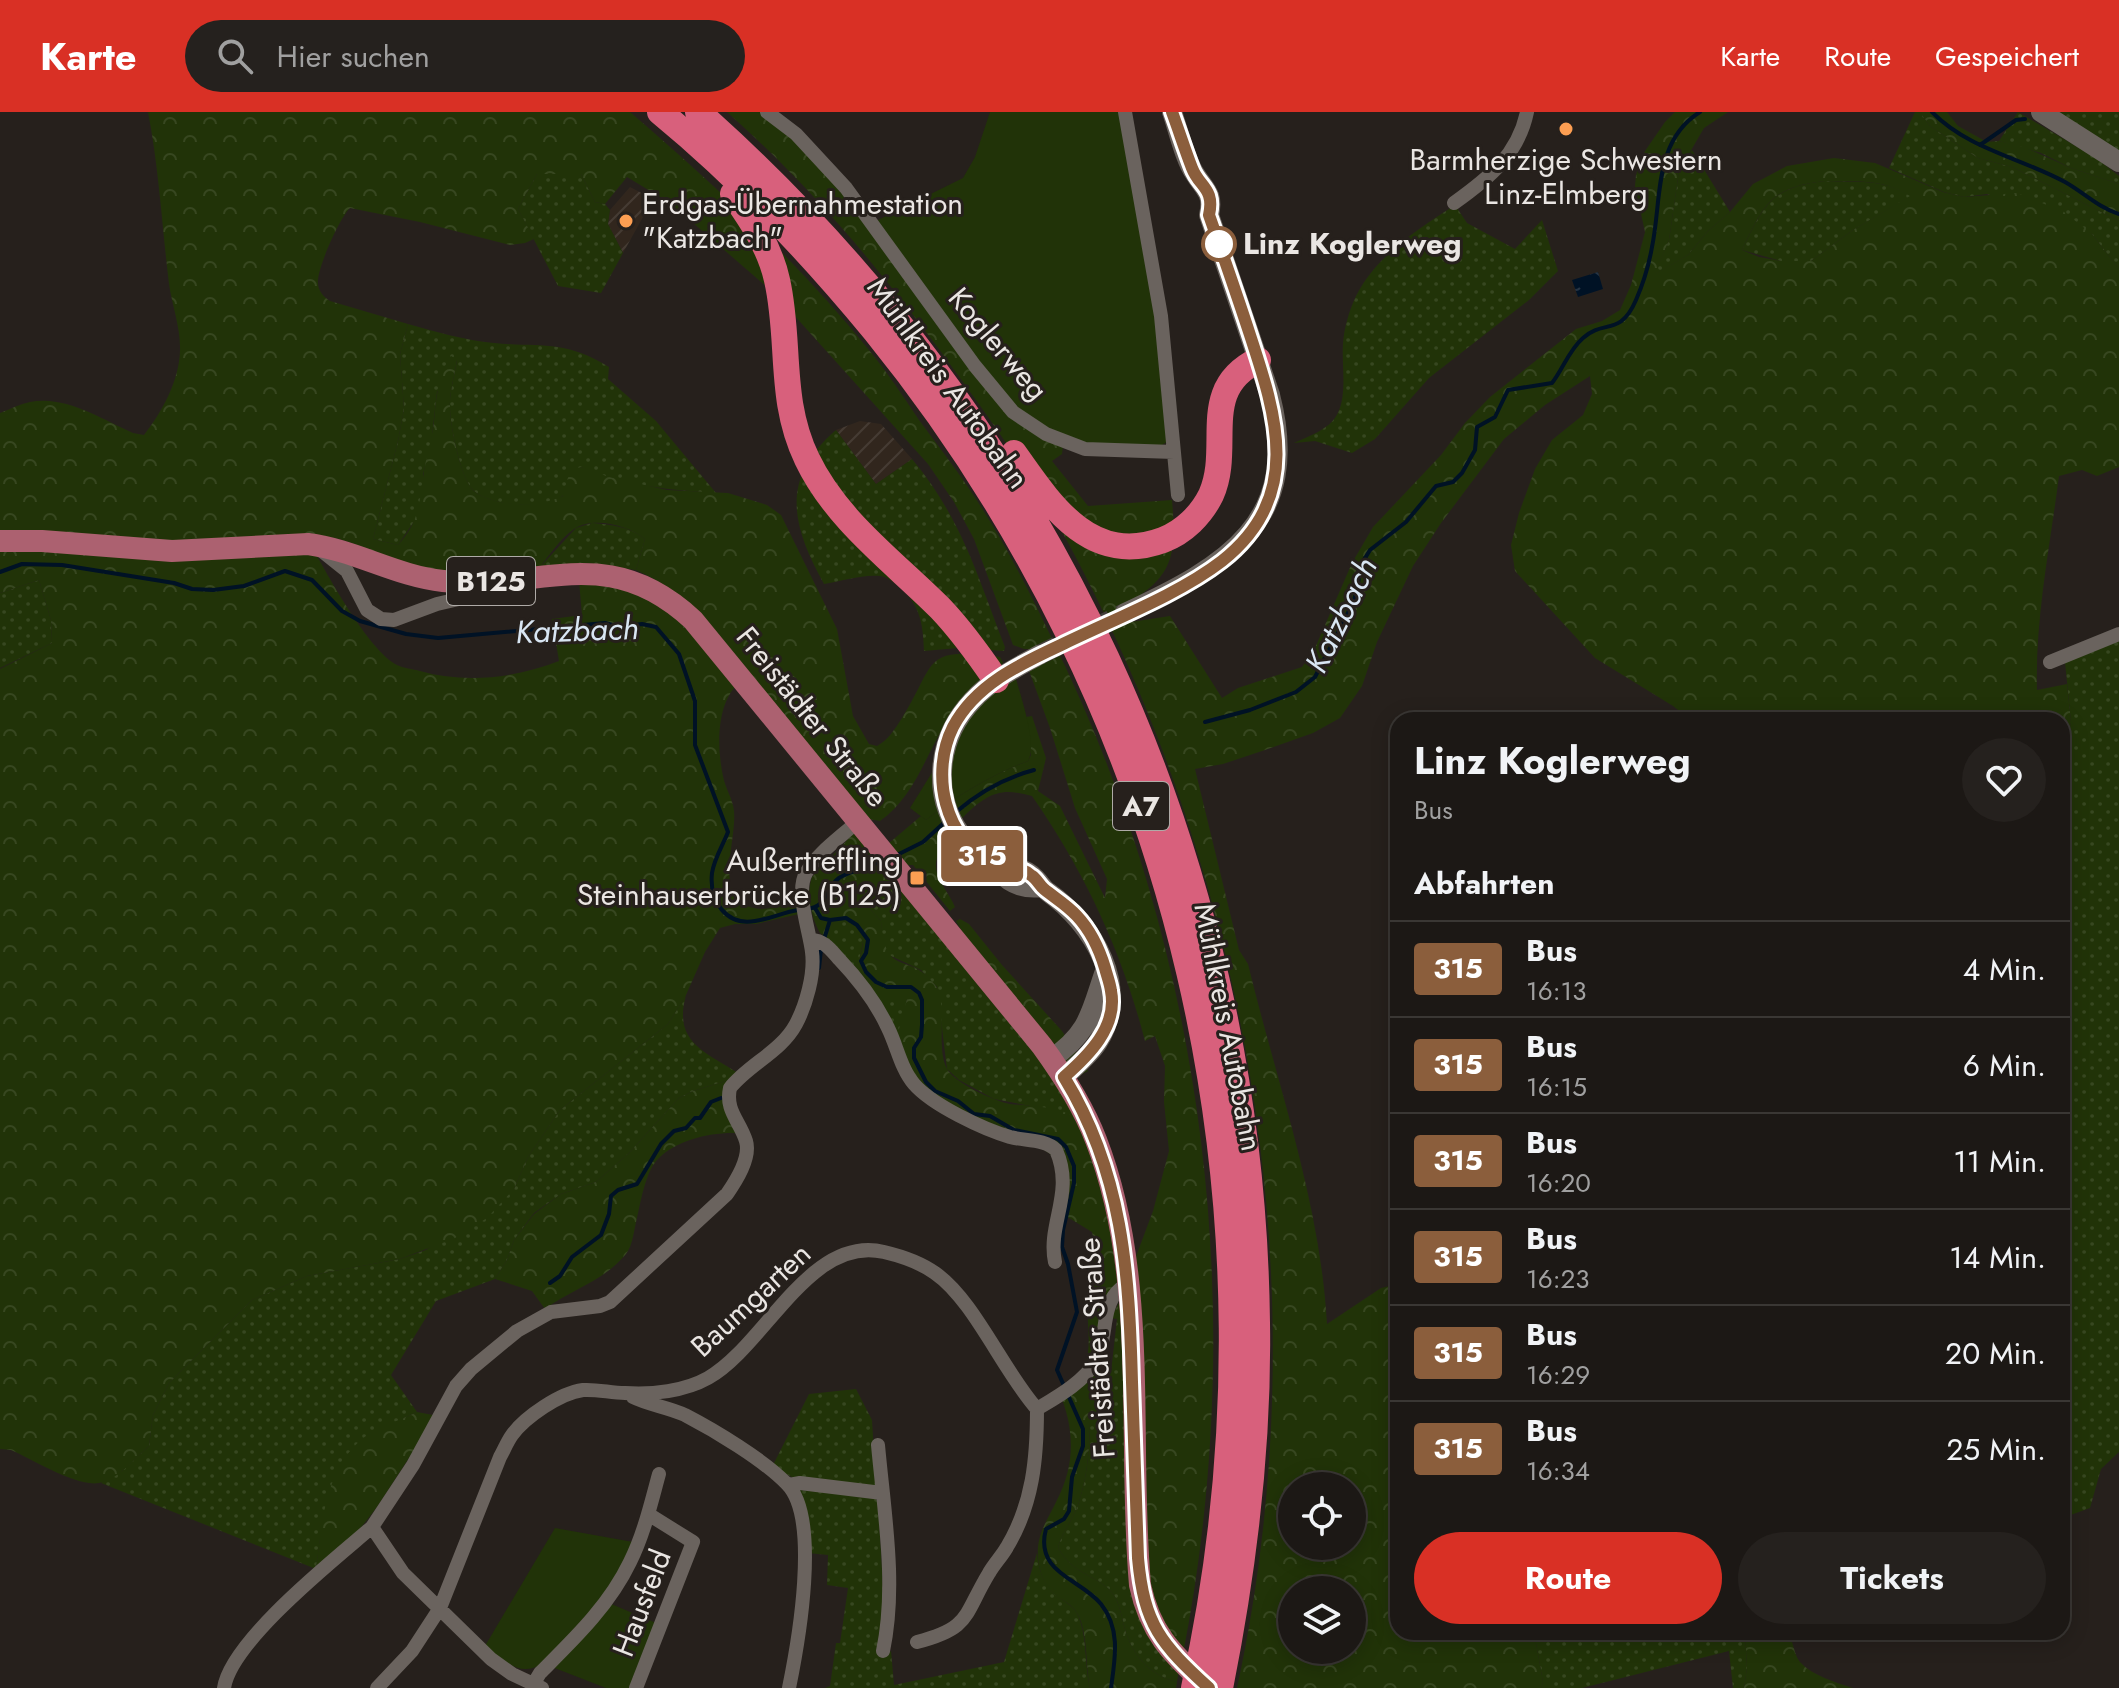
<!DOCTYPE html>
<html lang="de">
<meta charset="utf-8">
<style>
body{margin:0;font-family:Jost,sans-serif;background:#25211e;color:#f1f3f6;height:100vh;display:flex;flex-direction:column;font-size:30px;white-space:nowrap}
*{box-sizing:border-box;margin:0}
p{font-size:26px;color:#a0a0a0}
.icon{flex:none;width:44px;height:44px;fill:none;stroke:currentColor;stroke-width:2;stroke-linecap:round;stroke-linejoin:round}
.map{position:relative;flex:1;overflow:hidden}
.sheet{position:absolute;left:1390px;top:600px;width:680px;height:928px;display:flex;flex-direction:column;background:#1c1815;border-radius:24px;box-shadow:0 4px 20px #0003,0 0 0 2px #3a3734}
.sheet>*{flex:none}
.badge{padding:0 16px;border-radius:6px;font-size:28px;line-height:52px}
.buttons{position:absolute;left:1278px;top:1360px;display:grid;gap:16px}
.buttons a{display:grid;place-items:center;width:88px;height:88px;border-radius:50%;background:#1c1815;box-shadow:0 4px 20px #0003,0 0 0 2px #3a3734;font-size:40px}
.map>.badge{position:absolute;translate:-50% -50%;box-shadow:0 0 0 4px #fff}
h2{padding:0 24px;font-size:30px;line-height:72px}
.round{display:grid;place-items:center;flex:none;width:84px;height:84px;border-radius:42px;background:#25211e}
.summary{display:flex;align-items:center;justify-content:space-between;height:136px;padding:0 24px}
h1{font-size:38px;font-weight:700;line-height:60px}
.button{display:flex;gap:16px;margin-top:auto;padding:16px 24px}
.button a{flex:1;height:92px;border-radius:48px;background:#d93025;color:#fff;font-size:32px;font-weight:700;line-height:92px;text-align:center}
.button a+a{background:#25211e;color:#f1f3f6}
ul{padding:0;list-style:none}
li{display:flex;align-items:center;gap:24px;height:96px;padding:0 24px;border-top:2px solid #3a3734}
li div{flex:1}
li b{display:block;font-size:30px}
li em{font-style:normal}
li .badge{min-width:88px;font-weight:700;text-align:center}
header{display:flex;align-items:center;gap:48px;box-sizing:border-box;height:112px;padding:0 40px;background:#d93025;color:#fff}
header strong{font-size:38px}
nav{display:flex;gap:44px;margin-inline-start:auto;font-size:28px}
.search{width:560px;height:72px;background:#25211e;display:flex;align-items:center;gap:20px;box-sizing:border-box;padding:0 28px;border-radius:44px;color:#a0a0a0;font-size:30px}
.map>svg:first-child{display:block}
.industrial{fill:url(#industrial-furrows)}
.grass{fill:url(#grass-dots)}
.forest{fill:url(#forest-crowns);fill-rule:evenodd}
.garden{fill:#213308}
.water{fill:url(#water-ripples)}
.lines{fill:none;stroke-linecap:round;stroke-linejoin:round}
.stream{stroke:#001225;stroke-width:4}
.secondary-tunnel{stroke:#433e3a;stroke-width:20;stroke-dasharray:20 10;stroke-linecap:butt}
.street{stroke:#6a635e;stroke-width:14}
.secondary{stroke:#6a635e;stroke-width:20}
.primary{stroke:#ac6170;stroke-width:22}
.highway{stroke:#d8607c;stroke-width:26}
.line-casing{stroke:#fff;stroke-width:18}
.line{stroke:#8b5e3c;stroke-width:12}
.poi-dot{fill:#fc9e52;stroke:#26201c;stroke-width:3}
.stop-dot{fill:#fff;stroke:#8b5e3c;stroke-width:4}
.labels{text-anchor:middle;stroke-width:6;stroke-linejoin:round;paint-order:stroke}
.shield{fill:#26201c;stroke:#afaba7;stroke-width:2}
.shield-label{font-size:28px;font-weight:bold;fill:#eae6e3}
.poi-label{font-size:30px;fill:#eae6e3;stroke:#26201c}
.stop-label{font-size:30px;font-weight:bold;fill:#eae6e3;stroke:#26201c;text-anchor:start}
.street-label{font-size:30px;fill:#eae6e3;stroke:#26201c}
.water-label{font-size:32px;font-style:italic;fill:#d9e6f3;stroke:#26201c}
</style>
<header>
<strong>Karte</strong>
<div class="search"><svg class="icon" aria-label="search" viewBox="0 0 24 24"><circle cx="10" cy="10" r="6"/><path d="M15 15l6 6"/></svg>Hier suchen</div>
<nav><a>Karte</a><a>Route</a><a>Gespeichert</a></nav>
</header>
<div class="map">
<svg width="2119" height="1576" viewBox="0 0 2119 1576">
<defs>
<pattern id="industrial-furrows" width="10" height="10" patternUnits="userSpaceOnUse" patternTransform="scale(2)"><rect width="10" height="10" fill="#31261d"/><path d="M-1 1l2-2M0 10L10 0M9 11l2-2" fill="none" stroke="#453b33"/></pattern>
<pattern id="grass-dots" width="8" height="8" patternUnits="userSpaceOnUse" patternTransform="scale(2)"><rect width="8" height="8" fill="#213308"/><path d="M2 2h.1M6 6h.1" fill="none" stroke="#374720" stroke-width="1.8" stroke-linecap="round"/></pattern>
<pattern id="forest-crowns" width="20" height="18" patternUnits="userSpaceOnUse" patternTransform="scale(2)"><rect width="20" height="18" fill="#213308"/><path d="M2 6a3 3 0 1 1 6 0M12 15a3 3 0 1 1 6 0" fill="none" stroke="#374720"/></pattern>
<pattern id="water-ripples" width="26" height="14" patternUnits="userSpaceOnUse" patternTransform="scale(2)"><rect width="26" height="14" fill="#001225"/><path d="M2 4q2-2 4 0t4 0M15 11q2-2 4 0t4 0" fill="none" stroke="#253444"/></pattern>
</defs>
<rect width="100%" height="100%" fill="#26201c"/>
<path class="industrial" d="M630 75 653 87 623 141 608 112 610 98Z
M860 309 881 312 912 347 876 372 836 318Z"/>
<path class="grass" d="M1915 0H1920L1930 14 1978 46 2012 55 2119 109V157L2092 122 1987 82 1964 85 1944 80 1889 56Z
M2018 0 2096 46 2119 64V72L2071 56 2041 41 1999 29Z
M2057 0H2119V41Z
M1692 38 1730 100 1708 119 1688 143 1654 163 1669 128 1679 59Z
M537 62H581L595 90 605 92 610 98 608 112 623 141 601 181 558 174 518 97Z
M1825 69C1859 71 1881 66 1911 84L1853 118 1811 149H1781L1742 138C1764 93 1771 75 1825 69Z
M1455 93 1467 111 1515 137 1542 108 1558 159 1529 188 1429 266 1375 327 1352 341 1315 329 1294 331C1305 326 1318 321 1327 314 1351 297 1341 257 1343 232 1344 216 1349 199 1356 184 1376 144 1418 117 1455 93Z
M408 212C437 220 464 228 494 231 544 236 562 227 609 255L608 267 656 309 716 381C670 378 624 374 581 355 576 364 569 380 561 385 542 398 489 394 473 378 461 367 450 313 450 296 449 280 455 263 457 248L437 280 431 332 423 362V385L417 405 398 433 373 427 398 329 404 297 400 242Z
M836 318 876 372 912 347C962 407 977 463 1005 535L1004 539 958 536 924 539C923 511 920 491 897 473 892 469 887 465 880 464 864 462 841 469 824 472 792 414 779 367 836 318Z
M592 411C612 413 629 414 645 427L636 458 585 451 540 455 576 416Z
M39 468 51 508 52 531 0 556V481Z
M2119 527V1340L2101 1357 2090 1396 2068 1404 2062 1403V655L2071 610 2065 550Z
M892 762 1046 953 1075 1006 1052 998 994 987 959 968 947 957 937 875 921 858 889 843 882 829 881 809 870 797V780Z
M842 808C873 817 861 839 855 860L823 823 834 810Z
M686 883C673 930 704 939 738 961L729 968 693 979 679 986 629 1041 596 1070 561 1082 534 1101 514 1128 507 1148 495 1167 436 1189 391 1263 417 1300 368 1323 320 1427 316 1457 101 1371 122 1359 149 1334 153 1303 169 1271 252 1188 307 1164 400 1147 426 1138 514 1077 528 1045 560 998 668 912Z
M875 884 907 887 899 936Z
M1121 1187 1179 1557 1177 1570C1148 1563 1131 1541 1124 1514 1122 1505 1119 1491 1114 1483 1100 1463 1071 1463 1058 1435 1063 1418 1074 1407 1079 1390 1092 1351 1090 1307 1090 1266L1094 1261 1111 1260 1117 1207 1111 1206Z
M856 1277 872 1308 876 1373 872 1375 792 1365 772 1355 809 1282Z
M800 1378 874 1385 878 1390 887 1543 891 1539 894 1573 1004 1550 1037 1441C1039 1458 1043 1474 1058 1485 1064 1489 1073 1494 1077 1501 1088 1525 1084 1551 1090 1576H825L830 1574 836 1531H840L848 1476 827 1473 828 1443 808 1441Z
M1534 1520H1745L1747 1556 1744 1576H1733L1729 1539 1582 1576H1541L1543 1570Z"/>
<path class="forest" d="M148 0H630C715 73 798 150 869 238 887 260 903 284 919 308 936 331 954 354 970 378 1004 428 1031 483 1057 537 1207 847 1249 1204 1183 1542L1168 1524 1148 1472 1135 1147 1153 1099 1169 1039 1164 990 1165 954 1155 924 1145 929C1122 840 1085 760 1032 684 1020 681 1008 678 996 682 974 687 934 733 936 756 937 768 950 783 955 795L950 799 913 753H907L889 731 921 704 926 708C957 683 991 663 1028 649L1031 643 1026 605 1032 604 1046 646 1038 679 1060 694 1105 786 1107 767 1075 696 1050 616 1028 556 1037 537H1024L1013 533 974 427 954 390 928 352 775 182 670 91 627 65 605 92 595 90 581 62H537L518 97 534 127 525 131 510 133 420 110 350 96C339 107 319 153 318 168 317 178 323 184 330 189L408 212 400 242 404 297 398 329 373 427 398 433C421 407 419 390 424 359 427 342 432 326 434 310 436 287 438 263 451 244L457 247C455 263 449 280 450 296 450 313 461 368 474 379 482 386 497 390 508 391 528 394 545 392 563 384L570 358 581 355 609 365 667 378 728 381 767 393 781 403 837 517 853 604 869 632 877 634C888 628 895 617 902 606 937 550 921 534 1000 545L1003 550 1000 557C982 575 957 594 943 616 924 648 912 687 880 709L869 707 701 502C681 483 662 470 636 458L645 427C628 413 593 404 574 417 560 427 550 442 540 455 497 459 455 466 413 454 382 445 353 427 321 424 276 418 232 431 188 429 125 428 63 417 0 420V301C10 297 20 292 30 290 66 283 101 307 133 321L144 323C162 300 179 269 180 239 181 217 172 193 169 172 162 114 159 57 148 0Z
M727 0H762L794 25 1063 334 1062 342 1052 349 1088 394 1172 388C1177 446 1173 465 1122 495L1131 510 1170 504 1222 586 1238 576 1302 555 1315 536 1352 451 1373 415 1441 343 1465 311 1490 285 1576 217 1602 209 1620 198 1631 173 1645 120 1635 74 1636 63 1645 39 1665 10 1675 0H1728L1704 16 1679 59 1669 128 1655 162 1688 143 1708 119 1730 100 1753 72 1787 54 1834 46 1875 51 1943 80 1964 85 2017 81 2064 100 2092 122 2119 157V355L2097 364 2082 358 2059 364C2050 434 2035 507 2037 578L2067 572 2071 610 2062 655V608H1691L1673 594 1595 546 1515 459 1511 433 1519 401 1535 357 1552 328 1583 303 1592 282 1590 264 1545 293 1504 327 1441 411 1413 454 1377 530 1362 574 1340 606 1313 621 1262 639 1223 652 1195 657 1239 838 1248 852C1277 972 1320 1088 1327 1212L1381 1176 1398 1172V1520H1534L1543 1570 1541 1576H1237C1318 1203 1259 806 1087 467 1047 386 995 313 941 240 877 153 808 72 727 0ZM1825 69C1859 71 1879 65 1910 84L1853 118 1811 149H1781L1759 145 1742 138C1764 92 1771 75 1825 69ZM1292 1374H1352V1434H1292ZM1292 1478H1352V1538H1292Z
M1920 0H1947L1958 14 1987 30 1999 29 2024 35 2071 56 2119 72V109L2012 55 1978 46 1930 14Z
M0 435 280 438 317 444C332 471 370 539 397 553 403 556 413 557 420 559 466 572 515 566 559 549L552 507 582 503 579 469 602 470 660 489 738 572C716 592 717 636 723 664 725 676 733 687 734 699 737 729 712 788 754 796 772 800 784 790 797 779L799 802 756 812H735L720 816 705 840 686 883 668 912 560 998 528 1045 514 1077 487 1106 455 1126 400 1147 307 1164 252 1188 169 1271 153 1303 149 1334C135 1346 118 1368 99 1371 76 1375 32 1347 11 1338L0 1337V557L52 531 51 508 39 468 0 481Z
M853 722 857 723 892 762 888 769 871 780 870 797 881 809C885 868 910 838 935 873 949 893 935 934 947 957 955 971 994 989 1010 992 1028 994 1060 994 1075 1006 1097 1025 1113 1131 1121 1163L1108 1185 1090 1249 1078 1263C1083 1255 1086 1250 1088 1240 1090 1224 1087 1206 1087 1189 1087 1165 1098 1145 1092 1120L1064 1103 1066 1053 1025 1025 967 1002 922 975 899 936V917L907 887H880L855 860C862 834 870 831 849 810H834L823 823 820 821C811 805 806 783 812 765Z
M960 807 969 812 1002 853 1062 919 1088 959 1075 966 964 823 956 809Z
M729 968 736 1021C711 1020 675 1028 657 1048 645 1062 641 1089 637 1106 634 1117 633 1133 626 1142 604 1169 572 1177 545 1197L532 1179 495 1167 507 1148 514 1128 534 1102 561 1082 596 1070 629 1041 679 986 693 979Z
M1090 1266C1090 1309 1092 1349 1079 1390 1074 1407 1063 1418 1058 1435 1071 1463 1100 1463 1114 1483 1119 1491 1122 1505 1124 1514 1131 1541 1148 1563 1177 1570L1176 1576H1090C1085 1554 1089 1517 1075 1498 1070 1491 1061 1488 1055 1483 1044 1474 1039 1459 1038 1445 1036 1423 1048 1407 1057 1388 1074 1355 1075 1322 1062 1287Z
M417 1300 433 1303 416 1335 377 1395 359 1418 316 1457C322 1411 325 1354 366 1324 380 1314 401 1308 417 1300Z
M1745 1520H1787C1794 1528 1793 1542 1800 1550 1813 1564 1835 1570 1853 1576H1744L1747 1556Z"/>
<path class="garden" d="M990 0H1120L1155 198 1167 330 1162 333C1140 334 1105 339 1085 333 1054 325 1026 304 1004 282L876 109 963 66 975 45Z
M1015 563C1020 583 1038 632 1028 649 991 663 957 683 926 708L910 696 966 606Z
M555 1416 633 1430C614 1478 577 1514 542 1552 519 1566 504 1548 485 1534Z
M609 1491 656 1511 631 1576H606L552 1555Z"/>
<path class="water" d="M1598 160 1603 177 1578 185 1572 168Z"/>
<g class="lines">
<path class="stream" d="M1932 0C1968 37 2021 46 2065 70 2083 80 2099 96 2119 102
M1980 33 2016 8 2025 7
M0 460 22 452 62 453 174 471 192 477 213 478 244 474 285 459 312 468 342 499 360 509 406 522 438 526 605 511 620 515 642 512 656 515 679 542 695 589V633L728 720C723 733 714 747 712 761 709 789 726 814 755 809 770 807 784 800 798 798
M1205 610 1250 598 1296 580 1315 565 1354 489 1362 451 1370 438 1406 410 1436 374 1453 370 1462 361 1475 338 1477 315 1495 305 1508 278 1552 271C1563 257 1569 238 1583 226 1604 207 1620 225 1636 188 1643 172 1649 152 1652 135 1662 88 1653 29 1700 0
M956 700C979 680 1004 666 1034 658
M895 744 923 730 946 709
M815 796 821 806 830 808 846 806 857 813 868 828 866 841 861 849 866 860 876 870 887 875H911L919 881 922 888V913L921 925 914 936V946L926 970 935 979 958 989 974 1002 990 1004 1014 1018 1058 1027 1066 1035 1074 1054V1071L1063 1118 1062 1135 1068 1152 1077 1200 1057 1258 1083 1317V1334L1072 1365 1069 1399 1064 1407 1046 1417C1034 1461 1081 1467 1101 1492 1121 1517 1115 1547 1111 1576
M807 797C828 795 825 776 839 766 845 761 873 753 883 749
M819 856 821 837 830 808
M550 1171 560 1164 572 1145 601 1123 609 1102 611 1084 618 1078 637 1072 661 1032 674 1019 686 1016 695 1006H700L711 990 721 986"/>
<path class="secondary-tunnel" d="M1039 543 1125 501"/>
<path class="street" d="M767 0 796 22 846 76 975 254 1013 300 1046 322 1085 337 1174 340
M1125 0 1161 204 1178 383
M1454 91C1489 66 1518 43 1527 0
M322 439 347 459 367 498 381 507 394 508 437 492 510 475
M2050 550 2119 522
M810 828C823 827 831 838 839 847 859 868 876 890 888 916 897 934 901 957 914 972 932 993 983 1017 1010 1025 1025 1029 1045 1027 1056 1038 1075 1081 1047 1112 1055 1150
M633 1285C649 1293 668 1295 685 1303 714 1318 764 1348 787 1372 821 1406 798 1532 789 1576
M878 1333C884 1400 897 1473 883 1539
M789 1373 800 1371 882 1381
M372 1415 413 1353 456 1274 471 1257 517 1219 551 1200 600 1194 610 1190 727 1082C736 1069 751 1046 746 1029 740 1009 725 999 730 976 749 952 781 940 796 912 806 893 815 862 812 840 810 820 795 780 806 761 817 741 841 725 858 709
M917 1530C971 1516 963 1504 989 1461 994 1452 1002 1444 1007 1435 1033 1392 1037 1346 1037 1297
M534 1571 540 1561C573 1528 609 1494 630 1450 644 1422 651 1391 659 1362
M224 1576C231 1529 335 1447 372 1415L403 1461 491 1547 512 1562 542 1576
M377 1576 412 1539 440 1496 500 1345C504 1338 507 1330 512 1323 525 1305 560 1281 583 1278 597 1277 611 1281 625 1281 652 1283 685 1279 708 1266 765 1234 810 1122 884 1140 901 1144 921 1151 935 1161 974 1188 1003 1259 1037 1297 1057 1285 1084 1270 1096 1249 1108 1227 1100 1194 1120 1177L1128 1176
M636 1576 693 1430 648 1402"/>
<path class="secondary" d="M2041 0 2119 50
M1125 501C1226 454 1303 410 1270 283L1209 103C1214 82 1205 78 1195 62 1185 48 1178 17 1172 0
M1039 543C1016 556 991 568 973 588 936 627 930 687 966 729 974 739 985 744 995 752 999 756 998 758 1002 762 1011 773 1027 777 1041 775
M996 753C1010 753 1026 756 1036 767 1041 772 1042 776 1048 780 1093 812 1132 876 1098 930 1090 943 1076 954 1064 965
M1051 947C1090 921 1091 899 1105 859"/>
<path class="primary" d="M0 429H42L172 439 308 432C355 438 396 464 443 469 541 479 607 428 693 508L1042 934C1063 963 1083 994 1096 1028 1150 1167 1127 1327 1140 1473 1150 1520 1171 1541 1205 1572"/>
<path class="highway" d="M660 0C739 65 810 140 875 219 1183 598 1299 1099 1194 1576
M698 0C1047 309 1252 744 1257 1211 1259 1334 1244 1456 1220 1576
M733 82C752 109 770 136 777 168 791 229 778 287 807 347 836 408 893 449 940 496 961 518 979 543 996 568
M1014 341C1050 392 1090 455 1163 428 1184 420 1201 403 1211 383 1233 334 1197 278 1258 248"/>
</g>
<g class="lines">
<g class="line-casing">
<path id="line" d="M1172 0C1179 19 1185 38 1192 56 1199 75 1215 76 1209 103 1223 143 1237 183 1250 223 1277 305 1303 385 1222 449 1178 483 1112 508 1061 533 1020 552 975 573 953 615 930 661 944 728 993 751 1006 757 1018 752 1032 764 1037 767 1039 773 1044 777 1055 786 1067 793 1077 804 1091 819 1099 836 1105 856 1107 864 1110 871 1111 879 1118 915 1088 944 1064 965 1123 1061 1129 1160 1132 1270 1134 1328 1136 1387 1138 1446 1144 1513 1161 1532 1209 1576"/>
</g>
<use href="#line" class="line"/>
</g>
<g class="poi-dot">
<circle cx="1566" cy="17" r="8"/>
<circle cx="626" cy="109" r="8"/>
<rect x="909" y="758" width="16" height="16" rx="4"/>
</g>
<circle class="stop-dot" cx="1219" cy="132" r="16"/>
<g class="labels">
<g class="shield">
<rect x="447" y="445" width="88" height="48" rx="6"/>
<rect x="1113" y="670" width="56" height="48" rx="6"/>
</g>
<g class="shield-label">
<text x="491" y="479">B125</text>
<text x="1141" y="704">A7</text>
</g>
<g class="poi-label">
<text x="1566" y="58">Barmherzige Schwestern<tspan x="1566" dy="34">Linz-Elmberg</tspan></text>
<text x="642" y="102" text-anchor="start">Erdgas-Übernahmestation<tspan x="642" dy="34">"Katzbach"</tspan></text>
<text x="901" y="759" text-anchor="end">Außertreffling<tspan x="901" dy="34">Steinhauserbrücke (B125)</tspan></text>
</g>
<g class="stop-label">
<text x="1243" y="142">Linz Koglerweg</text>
</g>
<g class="street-label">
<text transform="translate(998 232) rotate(50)" y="10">Koglerweg</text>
<text transform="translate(948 271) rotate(54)" y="10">Mühlkreis Autobahn</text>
<text transform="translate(812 605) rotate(51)" y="10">Freistädter Straße</text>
<text transform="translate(1228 915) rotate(79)" y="10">Mühlkreis Autobahn</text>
<text transform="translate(751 1188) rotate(-43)" y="10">Baumgarten</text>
<text transform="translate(1097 1236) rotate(-94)" y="10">Freistädter Straße</text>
<text transform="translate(642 1491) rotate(-69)" y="10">Hausfeld</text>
</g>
<g class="water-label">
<text transform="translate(1341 503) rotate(-64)" y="11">Katzbach</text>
<text transform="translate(577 518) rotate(-2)" y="11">Katzbach</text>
</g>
</g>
</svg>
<div class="buttons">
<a><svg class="icon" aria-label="locate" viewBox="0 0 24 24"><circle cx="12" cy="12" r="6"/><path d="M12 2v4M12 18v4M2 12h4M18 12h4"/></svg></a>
<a><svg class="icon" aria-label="layers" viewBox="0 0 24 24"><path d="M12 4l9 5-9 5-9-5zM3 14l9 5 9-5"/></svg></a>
</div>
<b class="badge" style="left:982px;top:744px;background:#8b5e3c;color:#fff">315</b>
<section class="sheet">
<div class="summary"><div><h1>Linz Koglerweg</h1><p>Bus</p></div><a class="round"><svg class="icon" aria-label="heart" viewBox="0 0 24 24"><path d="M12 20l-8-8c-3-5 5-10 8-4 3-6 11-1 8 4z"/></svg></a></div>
<h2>Abfahrten</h2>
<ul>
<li><span class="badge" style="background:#8b5e3c;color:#fff">315</span><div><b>Bus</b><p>16:13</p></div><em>4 Min.</em></li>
<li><span class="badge" style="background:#8b5e3c;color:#fff">315</span><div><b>Bus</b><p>16:15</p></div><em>6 Min.</em></li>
<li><span class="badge" style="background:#8b5e3c;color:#fff">315</span><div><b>Bus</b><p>16:20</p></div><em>11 Min.</em></li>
<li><span class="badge" style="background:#8b5e3c;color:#fff">315</span><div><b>Bus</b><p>16:23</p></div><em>14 Min.</em></li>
<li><span class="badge" style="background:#8b5e3c;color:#fff">315</span><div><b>Bus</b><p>16:29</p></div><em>20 Min.</em></li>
<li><span class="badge" style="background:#8b5e3c;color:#fff">315</span><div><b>Bus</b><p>16:34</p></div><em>25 Min.</em></li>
</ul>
<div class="button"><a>Route</a><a>Tickets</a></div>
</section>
</div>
